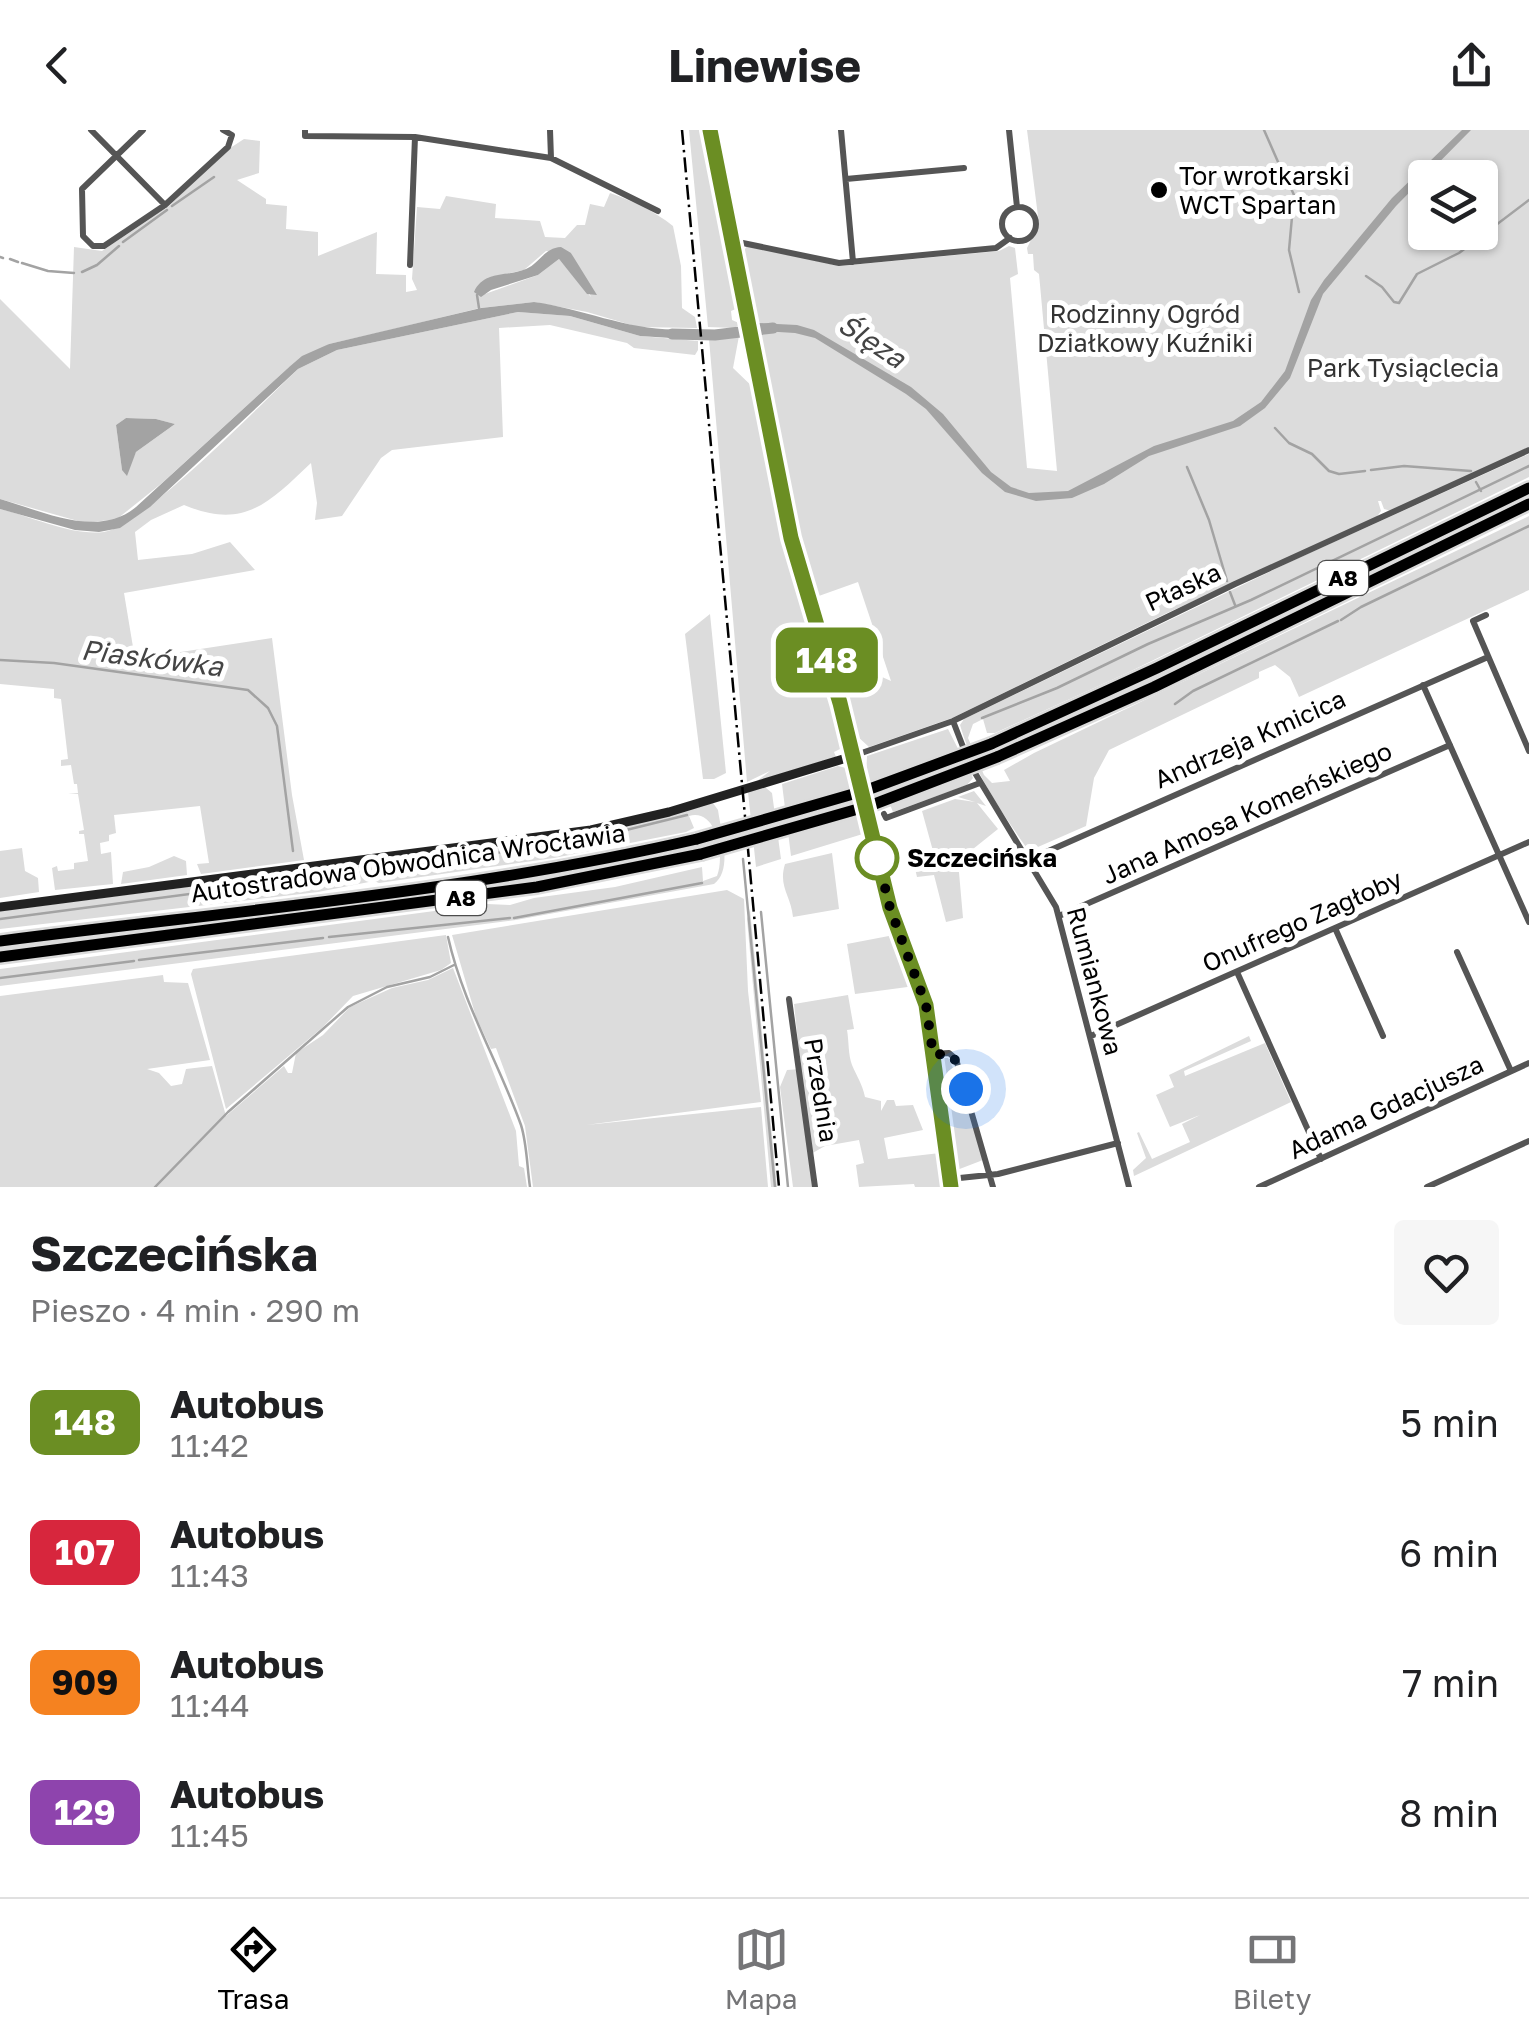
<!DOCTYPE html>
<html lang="pl">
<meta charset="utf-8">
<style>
body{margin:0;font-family:"Golos Text",sans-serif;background:#f6f6f6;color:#202124;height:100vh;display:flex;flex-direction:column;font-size:38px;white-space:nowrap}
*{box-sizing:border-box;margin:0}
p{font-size:32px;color:#757577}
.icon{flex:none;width:55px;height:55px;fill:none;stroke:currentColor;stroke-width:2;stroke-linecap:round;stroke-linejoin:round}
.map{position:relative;height:1057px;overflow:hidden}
.details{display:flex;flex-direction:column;background:#fff;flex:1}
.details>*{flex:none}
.badge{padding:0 20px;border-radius:15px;font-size:35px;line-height:65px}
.fabs{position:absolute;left:1408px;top:30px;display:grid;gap:20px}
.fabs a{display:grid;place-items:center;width:90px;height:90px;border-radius:10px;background:#fff;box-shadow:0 2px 8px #0004;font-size:50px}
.you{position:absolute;width:50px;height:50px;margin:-25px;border:8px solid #fff;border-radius:50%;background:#1a73e8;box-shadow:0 0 0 15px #1a73e833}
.map>.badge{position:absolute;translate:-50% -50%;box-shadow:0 0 0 5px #fff}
.round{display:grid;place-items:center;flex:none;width:105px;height:105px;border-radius:10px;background:#f6f6f6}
.headline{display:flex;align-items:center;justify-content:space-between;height:170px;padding:0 30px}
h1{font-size:48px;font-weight:700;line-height:75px}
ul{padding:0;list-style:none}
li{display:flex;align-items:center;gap:30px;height:130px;padding:0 30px}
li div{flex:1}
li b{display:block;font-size:38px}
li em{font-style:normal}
li .badge{min-width:110px;font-weight:700;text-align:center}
header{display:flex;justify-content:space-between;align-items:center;height:130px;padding:0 30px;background:#fff;font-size:45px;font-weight:700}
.menu{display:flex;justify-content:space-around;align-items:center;height:140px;border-top:2px solid #e0e0e0;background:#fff;font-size:28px;color:#757577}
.menu a{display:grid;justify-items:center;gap:5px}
.menu .on{color:#000}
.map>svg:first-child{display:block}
.green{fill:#dcdcdc;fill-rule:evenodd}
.water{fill:#a3a3a3}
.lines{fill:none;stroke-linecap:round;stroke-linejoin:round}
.stream{stroke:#a3a3a3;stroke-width:2.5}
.river{stroke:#a3a3a3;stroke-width:11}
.highway-casing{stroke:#dbdbdb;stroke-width:16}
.street{stroke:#555;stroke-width:6}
.secondary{stroke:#222;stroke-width:9}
.highway{stroke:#000;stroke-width:11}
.rail{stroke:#000;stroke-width:2.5;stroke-dasharray:15 5 2.5 5;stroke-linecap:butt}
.highway-bridge-casing{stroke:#dbdbdb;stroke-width:16;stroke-linecap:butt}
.highway-bridge{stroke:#000;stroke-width:11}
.line-casing{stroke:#fff;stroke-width:22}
.line{stroke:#6b8e23;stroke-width:15}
.walk{stroke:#000;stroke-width:10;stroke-dasharray:0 18}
.poi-dot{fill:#000;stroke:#fff;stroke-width:4}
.stop-dot{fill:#fff;stroke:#6b8e23;stroke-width:5}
.labels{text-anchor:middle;stroke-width:10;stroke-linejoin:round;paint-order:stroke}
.shield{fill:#fff;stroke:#4c4c4c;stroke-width:2.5}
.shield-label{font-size:22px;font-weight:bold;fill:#000}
.poi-label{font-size:25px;fill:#000;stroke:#fff;text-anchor:start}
.park-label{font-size:25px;fill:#333;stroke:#fff}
.street-label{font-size:25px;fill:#000;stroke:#fff}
.stop-label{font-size:25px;font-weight:bold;fill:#000;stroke:#fff;text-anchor:start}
.water-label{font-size:28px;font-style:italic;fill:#444;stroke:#fff}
</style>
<header><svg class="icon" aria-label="back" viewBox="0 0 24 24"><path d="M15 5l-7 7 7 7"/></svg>Linewise<svg class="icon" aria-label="share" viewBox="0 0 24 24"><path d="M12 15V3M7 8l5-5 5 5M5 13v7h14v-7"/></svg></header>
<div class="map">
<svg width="1529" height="1057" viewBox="0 0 1529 1057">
<rect width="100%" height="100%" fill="#fff"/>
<path class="green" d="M689 0H706L738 178 731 181 732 190 741 194 734 198 708 197Z
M1027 0H1529V317L1391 381 1384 379 1381 371H1378L1381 381 1376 388 1167 483 952 588 869 617 856 605 835 526 891 551 858 452 816 467 799 403 743 122 747 116 840 136 999 121 1009 116 1015 118 1018 144 1010 148 1027 338 1057 341 1039 144 1034 140 1033 124H1028L1027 118 1039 94ZM1425 48H1480V102H1425Z
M244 9 260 11 259 43 237 50 266 69V74L287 76 286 99 318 102V126L377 102 376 144 406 145V162L417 160 412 149 417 77 440 79 446 66 496 74 495 88 540 91 545 107 565 108 577 95H585L590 74 604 77 610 63C633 71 654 81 673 96L681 136 682 178 695 187 697 198 638 197 587 182 534 172 480 178 381 202 329 214 288 238 162 353 117 389 85 393 0 369V169L70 239 74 117 102 121 169 76 221 24ZM546 121 571 123 591 167 559 129 538 145 485 164 487 148 524 140ZM126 288 156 289 175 294 136 322 129 336 122 340 116 295Z
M518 182 570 186 640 206 698 211V220L695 225 634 218 627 213 550 195 499 198 503 307 392 320 381 328 342 386 315 390 317 373 311 333C269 373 244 400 184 375L151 390 135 402 138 430 192 424 230 412 255 440 124 463 135 529 272 508 292 665 304 730 201 744 197 734 209 733 200 676 114 685 116 703 109 705V711L100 713 101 724 111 722 113 754 55 760 52 738 57 736 58 741 74 739V733L88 731 84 704H79V701L84 700 78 664H68L78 663 77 654H74L71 635 61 636V630L68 629 61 569 54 568V559L0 554V379C33 387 72 406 104 402 143 396 263 272 298 239L337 220Z
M739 206 733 238 758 262 786 410 844 609 842 618 834 622 836 627 757 651 770 641 747 652 709 209Z
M1529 324V347L1127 543 995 603H987L983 589 973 594 968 608 984 645 992 653 1010 651 1004 640 1034 623 1529 386V460L1299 567 1290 547 1275 535 1259 542V548L1109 620 1094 648 1086 696 1031 720 1026 717C1000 680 973 640 960 595L964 589 1292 431Z
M710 484 726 643 714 649H703L685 504Z
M948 599 973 648 967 655 893 682 885 662 872 666 866 650 867 626Z
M838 636 846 638 851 644 866 703 791 726 782 654Z
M765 657 772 663 781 729 756 737 748 662Z
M974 661 986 676 977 673 998 699 958 731 963 788 946 792 934 745 917 747 912 726 933 721 922 681 955 669 975 672 958 667Z
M713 673 718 680C721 702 733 740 714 754L516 790 0 856V839L487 774 510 775 534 768 615 757 702 737 703 751 717 746C725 726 717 678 689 686L694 698 686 702 554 728 379 753 374 751 318 762 0 799V781L557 710Z
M22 718 25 741 38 748 39 762 0 768V721Z
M832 723 839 779 793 787C791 765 778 757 785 734Z
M174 726 186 731 187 745 121 754 123 742 149 737Z
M727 760 744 769 748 861 761 972 586 995 761 977 768 1057H533L525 996 496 918 491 919 476 887 452 805Z
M750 779 777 1057H771L747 789Z
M446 805 451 833 441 840 353 866 323 897 226 979 191 844 193 839Z
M894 805 915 856 855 864 847 814Z
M453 838 516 1001 519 1036 524 1038 527 1057H0V866L163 845 164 852 188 853 210 930 147 939 159 943 171 956 182 954 186 939 212 936 226 986 284 936 288 943H292L296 923 323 905 350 877 392 858 428 850Z
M848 865 854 899 847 900C849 911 848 925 852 935 857 947 862 953 865 967L881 971V981L887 970H894L896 976 913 975 923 1000 884 1008 888 1029 940 1023 943 1057H915L914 1054 859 1057 856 1035 864 1033 859 1010 825 1016 809 1025 812 1057H793L780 957 787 940 801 939 794 874Z
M1249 906 1251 911 1184 941 1185 946 1265 913 1291 972 1134 1046 1133 1040 1146 1028 1137 1003 1139 1002 1152 1029 1190 1012 1182 994 1200 985 1170 997 1156 965 1174 957 1169 945Z
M943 928H948L962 956 950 959 954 979 968 976 983 1030 957 1040Z"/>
<path class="water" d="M1462 0H1471L1396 76 1323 164 1290 248 1265 278 1240 296 1149 326 1104 354 1072 368 1036 371 1005 362 982 343 926 279 906 264 815 208 795 203 760 201 758 193 797 195 814 200 911 257 943 284 991 342 1011 357 1029 363 1068 361 1154 316 1233 291 1261 272 1285 241 1311 170 1324 150 1392 68Z
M561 117 571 123 597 165 587 164 559 129 538 145 491 160 481 167 474 162C484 140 507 147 526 139 540 133 544 118 561 117Z
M534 172C585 179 634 203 686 199V209L640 206 570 186 518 182 337 220 298 239 150 377 120 398 99 402 75 400 0 379V369C42 381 98 409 136 377L288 238 302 226 329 214 481 178Z
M126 288 156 289 175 294 136 322 127 346 122 340 116 295Z"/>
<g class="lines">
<path class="stream" d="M1264 0 1282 41
M1285 45 1294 65 1289 120 1299 162
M172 76 214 47
M123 112 167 80
M0 127 3 128
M10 129 18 132
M22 133 48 141 74 143
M82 142 97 135 119 116
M1366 146 1382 157 1394 172 1399 173 1417 144 1459 123 1529 70
M477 165 479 178
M1275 298 1289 313 1312 324 1329 341 1339 344 1365 341
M1187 337 1209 390 1227 451
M1371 340 1404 336 1471 341
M1476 352 1481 361
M1230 462 1235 475
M1341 490 1361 477 1529 396
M0 530 54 533 248 560 268 578 277 596 293 721
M1175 574 1193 561 1338 491
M982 588 1057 558 1148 514 1251 470 1529 336
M743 729 775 1057
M761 782 788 1057
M514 788 702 753
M0 789 478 726 606 705 687 685
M329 807 510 788
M448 807C463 874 498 931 521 995 527 1014 527 1037 530 1057
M139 830 323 808
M0 848 134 831
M155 1057 228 982 348 877 387 857 430 847 454 835"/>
<path class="river" d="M672 204 715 205 773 198"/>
<g class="highway-casing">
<path id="highway" d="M991 614 1157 538 1529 358
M997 627 1154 557 1529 374
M0 811C232 781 468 762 697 709
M0 827 537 757 701 724"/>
</g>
<path class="street" d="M91 0 165 75
M143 0 82 59 83 106 93 116H104L165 75 228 17 232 5 223 0
M305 0V6L415 7 551 28 658 81
M550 0 551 28
M841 0 853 132
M1009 0 1017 77
M846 49 964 38
M1002 94a17 17 0 1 1 34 0a17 17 0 1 1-34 0Z
M733 111 839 133 996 118 1010 108
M410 135 415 7
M1486 485 1473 491 1529 621
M1423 555 1529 792
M953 591 965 622
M853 626 953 591 1235 454 1529 320
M972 638 1056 777 1129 1057
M884 684 886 688 980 653
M1028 730 1488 527
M1059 786 1450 615
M1335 798 1383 906
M1457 822 1511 941
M1237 842 1321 1029
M789 869 815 1057
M1091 906 1529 712
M933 924 949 923 956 929 993 1057
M950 1049 998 1044 1118 1013
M1259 1057 1529 933
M1427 1057 1529 1011"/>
<path class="secondary" d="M710 0 791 408 839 573 890 778 926 875 951 1057
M0 777 591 700 669 682 853 626"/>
<use href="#highway" class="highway"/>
<path class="rail" d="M682 0 779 1057"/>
<g class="highway-bridge-casing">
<path id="highway-bridge" d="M697 709 867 660 991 614
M701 724 872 675 997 627"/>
</g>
<use href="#highway-bridge" class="highway-bridge"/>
</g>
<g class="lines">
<g class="line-casing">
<path id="line" d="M710 0 791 408 840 573 890 778 926 875 951 1057"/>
</g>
<use href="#line" class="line"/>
<path class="walk" d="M877 728 875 717 890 778 926 875 933 924 953 925 966 959"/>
</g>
<circle class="poi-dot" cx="1159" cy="60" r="10"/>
<circle class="stop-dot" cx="877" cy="728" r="20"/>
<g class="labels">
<g class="shield">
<rect x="1318" y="431" width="50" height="34" rx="8"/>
<rect x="436" y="751" width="50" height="34" rx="8"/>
</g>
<g class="shield-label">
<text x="1343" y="456">A8</text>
<text x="461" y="776">A8</text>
</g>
<g class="poi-label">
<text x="1179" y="55">Tor wrotkarski<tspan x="1179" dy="29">WCT Spartan</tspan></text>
</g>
<g class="park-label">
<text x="1145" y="193">Rodzinny Ogród<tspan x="1145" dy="29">Działkowy Kuźniki</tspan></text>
<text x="1403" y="247">Park Tysiąclecia</text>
</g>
<g class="street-label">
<text transform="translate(1183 457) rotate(-25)" y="9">Płaska</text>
<text transform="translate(1250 609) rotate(-24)" y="9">Andrzeja Kmicica</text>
<text transform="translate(1247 683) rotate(-24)" y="9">Jana Amosa Komeńskiego</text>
<text transform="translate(408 733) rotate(-8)" y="9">Autostradowa Obwodnica Wrocławia</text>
<text transform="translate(1302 791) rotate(-24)" y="9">Onufrego Zagłoby</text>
<text transform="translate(1095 851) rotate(75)" y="9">Rumiankowa</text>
<text transform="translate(821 960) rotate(81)" y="9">Przednia</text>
<text transform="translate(1386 977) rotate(-25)" y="9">Adama Gdacjusza</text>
</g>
<g class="stop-label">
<text x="907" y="737">Szczecińska</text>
</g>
<g class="water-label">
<text transform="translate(872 211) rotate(33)" y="10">Ślęza</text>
<text transform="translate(152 528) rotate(7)" y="10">Piaskówka</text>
</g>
</g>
</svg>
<div class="fabs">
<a><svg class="icon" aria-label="layers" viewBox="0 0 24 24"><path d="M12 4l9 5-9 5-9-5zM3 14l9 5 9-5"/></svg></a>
</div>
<div class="you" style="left:966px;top:959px"></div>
<b class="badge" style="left:827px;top:530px;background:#6b8e23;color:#fff">148</b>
</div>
<section class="details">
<div class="headline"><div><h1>Szczecińska</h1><p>Pieszo · 4 min · 290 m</p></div><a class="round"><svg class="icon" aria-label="heart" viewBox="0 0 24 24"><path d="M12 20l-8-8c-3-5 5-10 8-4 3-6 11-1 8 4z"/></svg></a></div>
<ul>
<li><span class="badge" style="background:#6b8e23;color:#fff">148</span><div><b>Autobus</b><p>11:42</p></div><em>5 min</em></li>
<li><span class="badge" style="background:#d7263d;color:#fff">107</span><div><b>Autobus</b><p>11:43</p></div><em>6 min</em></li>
<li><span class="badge" style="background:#f58220;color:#111">909</span><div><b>Autobus</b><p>11:44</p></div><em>7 min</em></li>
<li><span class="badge" style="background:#8e44ad;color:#fff">129</span><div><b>Autobus</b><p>11:45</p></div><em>8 min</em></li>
</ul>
</section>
<nav class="menu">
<a class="on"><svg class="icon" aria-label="directions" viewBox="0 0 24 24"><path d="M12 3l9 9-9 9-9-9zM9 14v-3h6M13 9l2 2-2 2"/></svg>Trasa</a>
<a><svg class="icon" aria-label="map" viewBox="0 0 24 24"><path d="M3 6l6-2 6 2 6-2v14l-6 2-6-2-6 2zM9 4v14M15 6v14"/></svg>Mapa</a>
<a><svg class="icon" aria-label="tickets" viewBox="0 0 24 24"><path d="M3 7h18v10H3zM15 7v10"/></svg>Bilety</a>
</nav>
